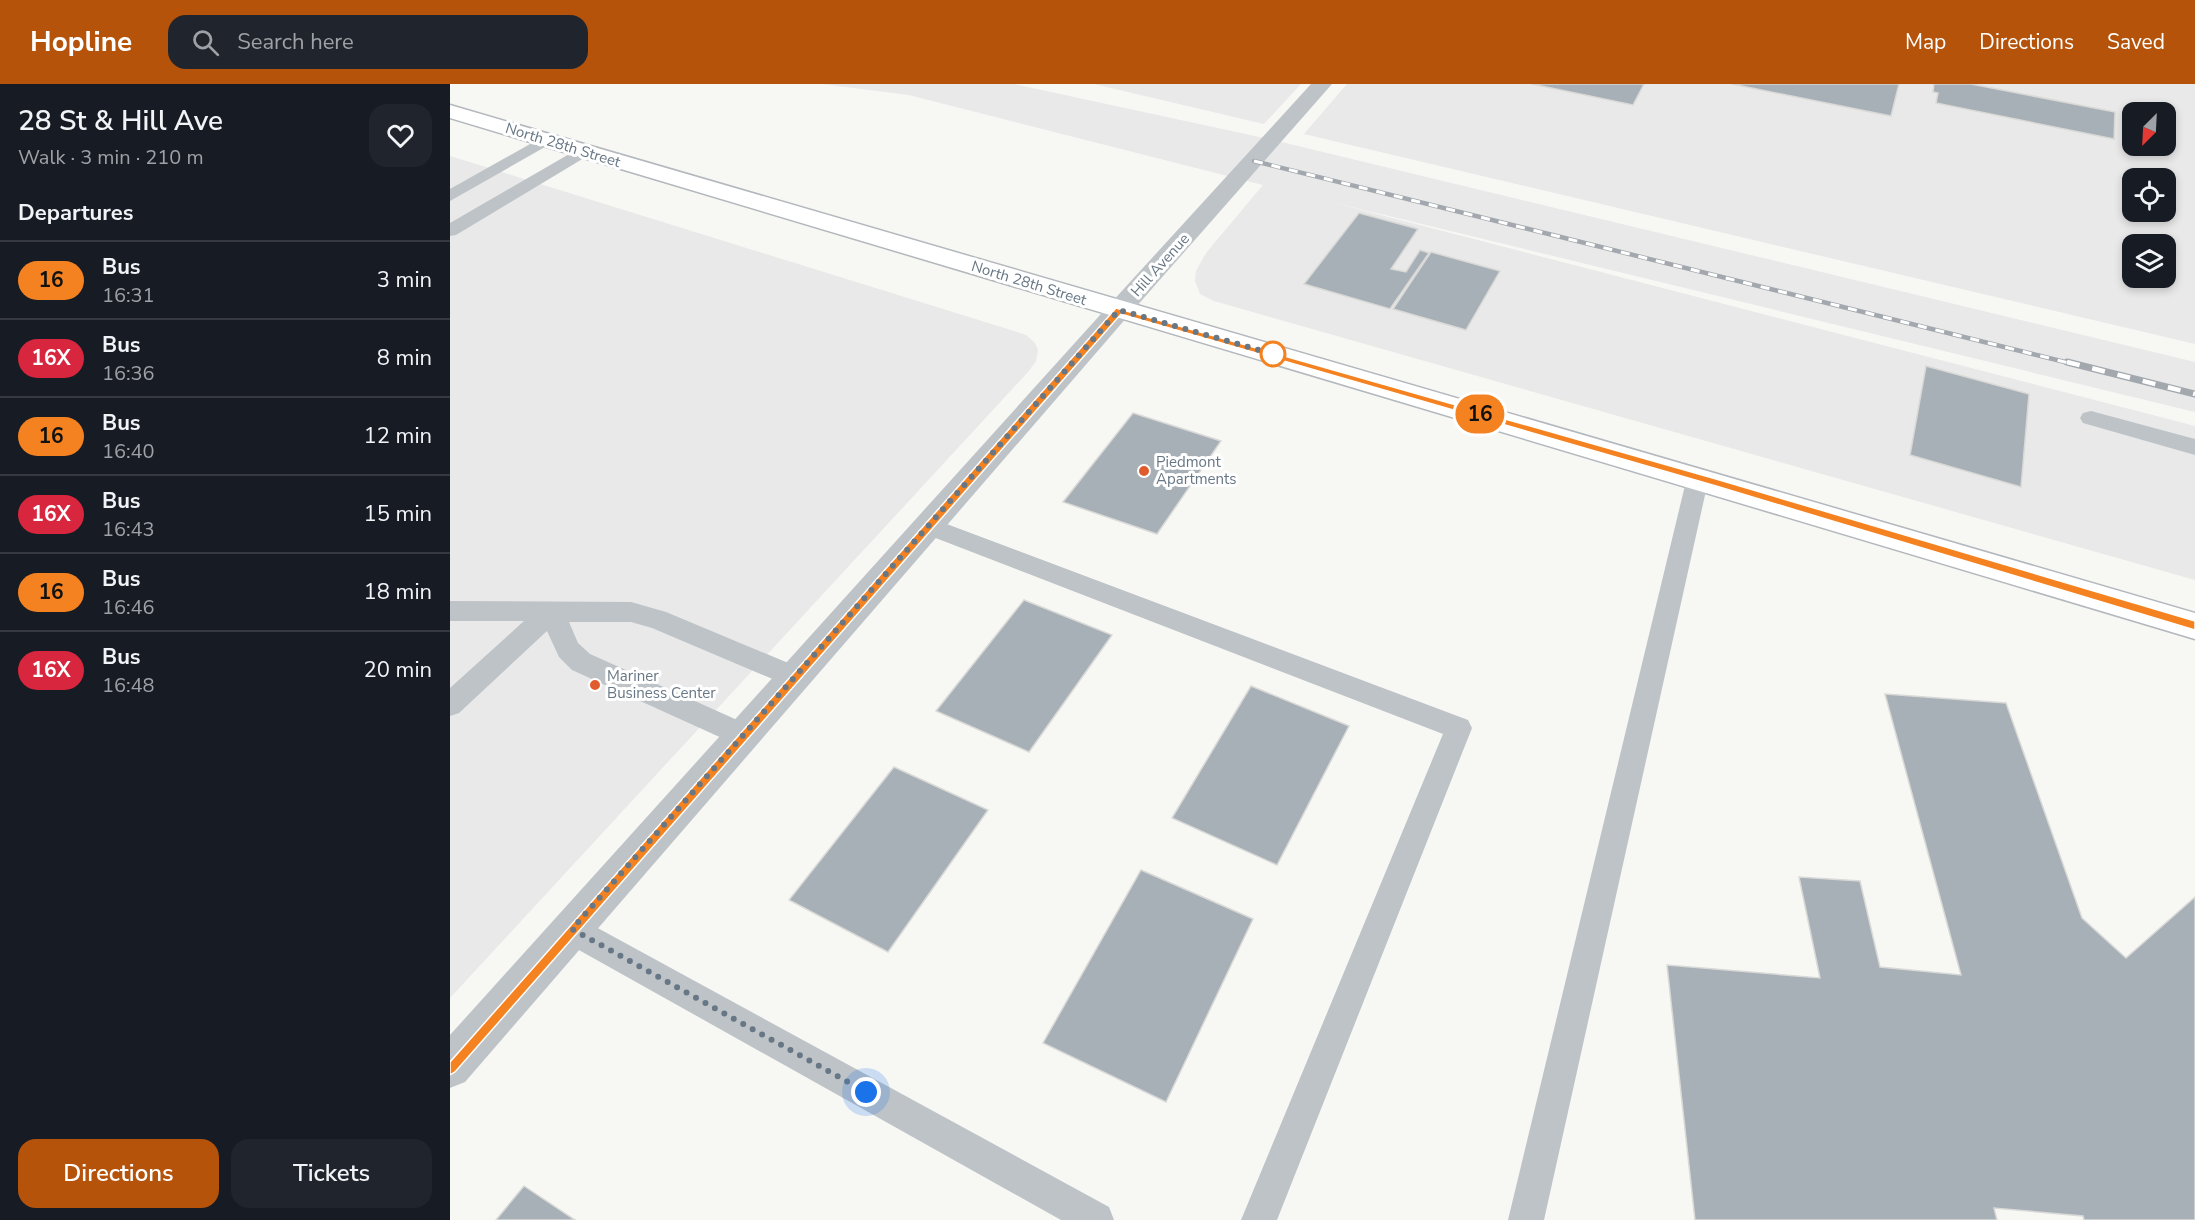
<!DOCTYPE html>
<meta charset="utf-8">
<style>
body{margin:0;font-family:"Nunito Sans",sans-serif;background:#20242c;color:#f1f3f6;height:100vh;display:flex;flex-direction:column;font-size:22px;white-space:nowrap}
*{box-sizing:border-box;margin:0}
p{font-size:20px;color:#9ea1a6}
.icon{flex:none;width:33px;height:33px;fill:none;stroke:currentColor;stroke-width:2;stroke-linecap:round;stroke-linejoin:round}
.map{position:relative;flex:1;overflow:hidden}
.panel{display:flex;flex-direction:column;background:#171b24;width:450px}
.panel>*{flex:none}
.badge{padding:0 12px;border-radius:20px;font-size:21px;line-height:39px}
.needle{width:39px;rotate:204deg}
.controls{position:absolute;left:1672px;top:18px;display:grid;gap:12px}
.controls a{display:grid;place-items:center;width:54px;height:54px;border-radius:12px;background:#171b24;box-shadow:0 3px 9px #0003;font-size:30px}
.you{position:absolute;width:30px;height:30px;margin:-15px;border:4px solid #fff;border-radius:50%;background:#1a73e8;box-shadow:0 0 0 9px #1a73e833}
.map>.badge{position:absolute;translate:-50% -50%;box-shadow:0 0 0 3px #fff}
h2{padding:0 18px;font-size:22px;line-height:54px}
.round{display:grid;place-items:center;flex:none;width:63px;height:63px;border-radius:18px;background:#20242c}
.overview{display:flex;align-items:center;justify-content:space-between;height:102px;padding:0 18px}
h1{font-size:28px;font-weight:600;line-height:45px}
.cta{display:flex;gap:12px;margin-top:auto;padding:12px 18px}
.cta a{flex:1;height:69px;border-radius:18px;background:#b45309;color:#fff;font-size:24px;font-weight:600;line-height:69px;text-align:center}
.cta a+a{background:#20242c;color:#f1f3f6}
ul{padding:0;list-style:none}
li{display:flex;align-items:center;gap:18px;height:78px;padding:0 18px;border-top:2px solid #363941}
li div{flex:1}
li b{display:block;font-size:22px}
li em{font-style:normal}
li .badge{min-width:66px;font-weight:700;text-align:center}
header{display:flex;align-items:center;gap:36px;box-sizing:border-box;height:84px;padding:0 30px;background:#b45309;color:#fff}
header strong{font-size:28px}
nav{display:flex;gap:33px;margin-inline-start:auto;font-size:21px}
.search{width:420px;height:54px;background:#20242c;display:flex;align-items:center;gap:15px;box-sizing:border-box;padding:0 21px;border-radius:18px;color:#9ea1a6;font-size:22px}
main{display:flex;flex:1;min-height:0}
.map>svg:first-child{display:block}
.built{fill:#e8e9e8;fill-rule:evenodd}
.building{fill:#a7b0b6;stroke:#d9d9d7;stroke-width:1.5}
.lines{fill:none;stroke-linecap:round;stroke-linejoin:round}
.secondary-casing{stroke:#b3b8bd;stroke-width:3}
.service{fill:#bec3c7;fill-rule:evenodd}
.minor{fill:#bec3c7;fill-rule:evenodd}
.tertiary{fill:#bec3c7;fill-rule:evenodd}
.secondary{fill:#fff;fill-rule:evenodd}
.rail-far1-casing{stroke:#a2a8ae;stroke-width:4.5}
.rail-casing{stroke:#a2a8ae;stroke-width:7}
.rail-far1{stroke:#fff;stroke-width:3;stroke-dasharray:9;stroke-linecap:butt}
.rail{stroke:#fff;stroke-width:4.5;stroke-dasharray:13;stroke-linecap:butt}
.line{fill:#f58220;stroke:#fff;stroke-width:1.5}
.walk{stroke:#677785;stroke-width:6;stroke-dasharray:0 10.8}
.stop-dot{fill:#fff;stroke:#f58220;stroke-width:3}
.poi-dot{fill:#e05c2c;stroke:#fff;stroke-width:2}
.labels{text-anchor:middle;stroke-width:6;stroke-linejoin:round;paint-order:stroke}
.street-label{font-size:15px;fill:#677785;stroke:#fff}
.poi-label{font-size:15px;fill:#677785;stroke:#fff;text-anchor:start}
</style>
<header>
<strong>Hopline</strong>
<div class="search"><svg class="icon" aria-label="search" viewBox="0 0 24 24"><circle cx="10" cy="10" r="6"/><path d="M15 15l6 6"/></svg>Search here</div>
<nav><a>Map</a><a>Directions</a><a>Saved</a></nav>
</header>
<main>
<section class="panel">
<div class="overview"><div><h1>28 St &amp; Hill Ave</h1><p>Walk · 3 min · 210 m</p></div><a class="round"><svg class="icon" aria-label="heart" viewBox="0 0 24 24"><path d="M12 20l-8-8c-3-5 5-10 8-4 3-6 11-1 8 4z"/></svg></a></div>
<h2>Departures</h2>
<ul>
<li><span class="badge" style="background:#f58220;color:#111">16</span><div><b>Bus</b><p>16:31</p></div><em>3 min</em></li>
<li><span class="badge" style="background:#d7263d;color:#fff">16X</span><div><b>Bus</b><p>16:36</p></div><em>8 min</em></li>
<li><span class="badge" style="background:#f58220;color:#111">16</span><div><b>Bus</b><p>16:40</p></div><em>12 min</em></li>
<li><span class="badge" style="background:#d7263d;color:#fff">16X</span><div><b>Bus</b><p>16:43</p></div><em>15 min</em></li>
<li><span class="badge" style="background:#f58220;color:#111">16</span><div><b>Bus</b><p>16:46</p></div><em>18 min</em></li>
<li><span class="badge" style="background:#d7263d;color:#fff">16X</span><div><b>Bus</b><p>16:48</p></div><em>20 min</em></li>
</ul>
<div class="cta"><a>Directions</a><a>Tickets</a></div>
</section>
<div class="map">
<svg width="1745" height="1136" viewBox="0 0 1745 1136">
<rect width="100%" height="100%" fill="#f7f7f4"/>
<path class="built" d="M372 0H564L823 56 1745 278V328L877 117 1745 342V496L764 217 750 210 745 197 746 187 756 169 813 101 459 11Z
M644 0H851L814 40Z
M897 0H1745V260L854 50ZM1683 28H1716V62H1683ZM1683 94H1716V128H1683ZM1683 160H1716V194H1683Z
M0 72 564 247 576 251 585 259 588 266 586 277 578 288 0 914Z"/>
<path class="building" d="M1082 0H1194L1183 21Z
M1282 0H1449L1441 32Z
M1484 0H1521L1665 28 1664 55 1486 19 1488 9 1483 8Z
M909 129 968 145 941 185 956 188 970 166 979 169 940 225 854 200Z
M981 168 1050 187 1016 246 943 225Z
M1476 282 1579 310 1571 403 1460 371Z
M683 329 771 357 707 450 613 418Z
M574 516 662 551 579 668 486 627Z
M801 602 899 642 827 781 722 734Z
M1435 610 1556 619 1632 834 1676 874 1745 813V1136H1634L1633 1132 1544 1124 1547 1136H1245L1217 881 1370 894 1349 793 1410 797 1430 883 1511 891Z
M444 683 538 726 438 868 339 816Z
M691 786 803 835 716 1018 593 959Z
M74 1102 125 1136H46Z"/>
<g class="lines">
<g class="secondary-casing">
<path id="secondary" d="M0 21 1745 529V555L0 34Z"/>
</g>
<path class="service" d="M96 51 102 53 104 56 102 59 0 117V105Z
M133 62 139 63 141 67 139 71 6 151 0 152V139Z
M1641 327 1745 355V371L1633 339 1630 334 1633 329Z
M1248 385 1256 387 1259 393 1094 1136H1058L1237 393 1240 387Z
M478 433 1018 636 1022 644 827 1136H791L993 650 470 448 466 442 470 436Z
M0 517 181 518 216 528 355 586 359 594 355 602 346 605 202 544 181 538H119L128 559 140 570 305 644 308 652 305 660 295 664 285 660 122 586 109 573 97 547 9 629 0 632V604L74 537H0Z
M122 830 659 1123 664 1136H611L111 856 107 845 111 834Z"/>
<path class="minor" d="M861 0H882L678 232 669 234 660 232 656 226 660 220Z"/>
<path class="tertiary" d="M669 218 678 220 682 226 678 232 15 998 0 1004V951L660 220Z"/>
<use href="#secondary" class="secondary"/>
<g class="rail-far1-casing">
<path id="rail-far1" d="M804 77 1623 280"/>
</g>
<g class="rail-casing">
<path id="rail" d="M1617 278 1745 310"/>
</g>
<use href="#rail-far1" class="rail-far1"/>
<use href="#rail" class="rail"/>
</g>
<path class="line" d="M666 224 1266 395 1745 537V546L1266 402 671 230 5 988 0 991V978Z"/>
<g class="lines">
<path class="walk" d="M416 1008 122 845 669 226 823 270"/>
</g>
<circle class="stop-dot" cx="823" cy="270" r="12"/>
<g class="poi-dot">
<circle cx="694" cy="387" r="6"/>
<circle cx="145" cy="601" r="6"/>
</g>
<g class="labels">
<g class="street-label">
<text transform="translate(113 61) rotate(17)" y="5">North 28th Street</text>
<text transform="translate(710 181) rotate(-48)" y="5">Hill Avenue</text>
<text transform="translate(579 199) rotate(17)" y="5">North 28th Street</text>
</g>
<g class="poi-label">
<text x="706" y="383">Piedmont<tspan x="706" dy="17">Apartments</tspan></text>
<text x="157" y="597">Mariner<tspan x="157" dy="17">Business Center</tspan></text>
</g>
</g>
</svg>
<div class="controls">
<a><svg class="needle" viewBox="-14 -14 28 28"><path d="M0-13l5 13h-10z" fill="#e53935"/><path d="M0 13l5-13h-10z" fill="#9ea1a6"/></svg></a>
<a><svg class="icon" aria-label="locate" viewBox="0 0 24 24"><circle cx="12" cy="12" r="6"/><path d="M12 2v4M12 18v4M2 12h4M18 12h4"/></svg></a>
<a><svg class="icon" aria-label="layers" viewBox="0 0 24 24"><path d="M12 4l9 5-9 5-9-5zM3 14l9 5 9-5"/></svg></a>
</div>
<div class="you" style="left:416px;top:1008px"></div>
<b class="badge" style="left:1030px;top:330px;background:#f58220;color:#111">16</b>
</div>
</main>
